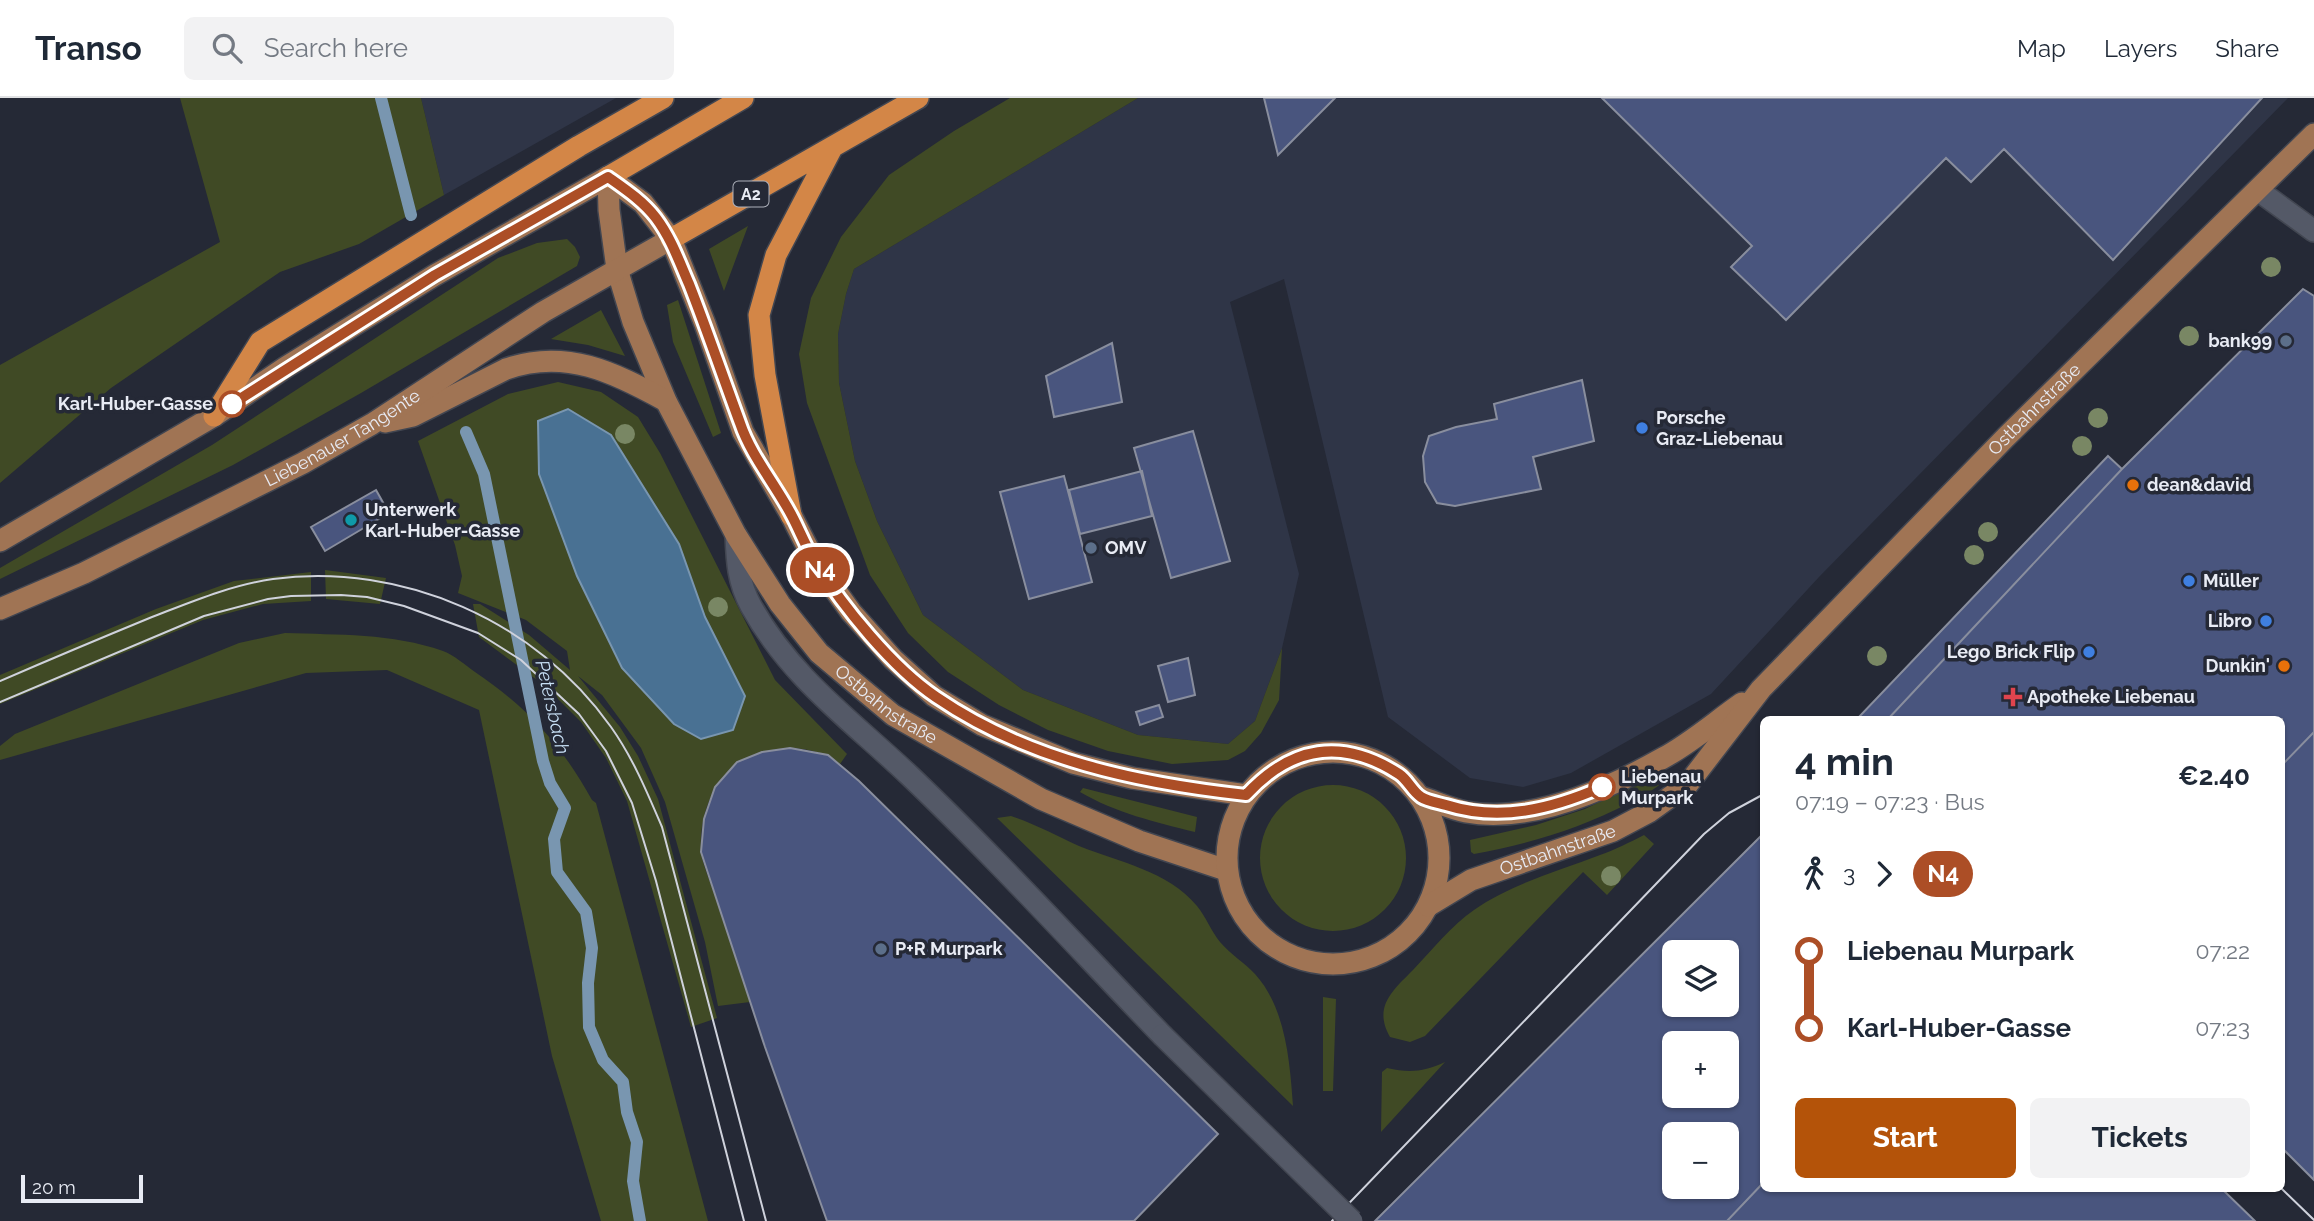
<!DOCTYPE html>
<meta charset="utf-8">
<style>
body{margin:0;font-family:Raleway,sans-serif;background:#f2f2f3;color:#1f2937;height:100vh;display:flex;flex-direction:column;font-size:26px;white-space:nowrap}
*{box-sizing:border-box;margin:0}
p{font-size:23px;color:#747a83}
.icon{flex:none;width:38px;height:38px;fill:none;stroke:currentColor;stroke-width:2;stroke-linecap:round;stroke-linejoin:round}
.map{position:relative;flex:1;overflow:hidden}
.side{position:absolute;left:1760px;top:618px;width:525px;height:476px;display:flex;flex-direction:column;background:#fff;border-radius:10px;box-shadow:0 2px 5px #0004}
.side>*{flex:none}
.badge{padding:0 14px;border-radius:23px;font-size:24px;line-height:46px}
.fabs{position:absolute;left:1662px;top:842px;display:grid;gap:14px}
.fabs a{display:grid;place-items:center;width:77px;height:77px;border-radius:10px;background:#fff;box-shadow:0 2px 5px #0004;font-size:35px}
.scale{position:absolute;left:21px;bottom:18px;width:122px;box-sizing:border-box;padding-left:7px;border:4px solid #e8ebf4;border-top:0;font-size:19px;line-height:24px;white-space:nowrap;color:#e8ebf4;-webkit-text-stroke:5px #252936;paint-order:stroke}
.map>.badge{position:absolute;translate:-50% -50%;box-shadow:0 0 0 4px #fff}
.legs{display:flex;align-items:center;gap:10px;height:77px;padding:0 35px;font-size:23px}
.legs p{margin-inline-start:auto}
.summary{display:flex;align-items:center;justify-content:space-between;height:119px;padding:0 35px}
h1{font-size:38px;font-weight:700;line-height:52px}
.action{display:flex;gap:14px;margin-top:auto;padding:14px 35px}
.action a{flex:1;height:80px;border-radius:10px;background:#b45309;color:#fff;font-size:28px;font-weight:700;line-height:80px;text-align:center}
.action a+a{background:#f2f2f3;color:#1f2937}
ul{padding:0 35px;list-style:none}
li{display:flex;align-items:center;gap:24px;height:77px;font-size:26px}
li i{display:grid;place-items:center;width:10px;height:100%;margin:0 9px;background:currentColor}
li i::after{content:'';width:18px;height:18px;margin:-9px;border:5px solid;border-radius:50%;background:#fff}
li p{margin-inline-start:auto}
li:first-child i{background:linear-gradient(#0000 50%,currentColor 0)}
li:last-child i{background:linear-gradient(currentColor 50%,#0000 0)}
header{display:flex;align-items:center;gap:42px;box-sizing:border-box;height:98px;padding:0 35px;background:#fff;border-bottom:2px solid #e0e1e3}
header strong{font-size:33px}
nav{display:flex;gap:38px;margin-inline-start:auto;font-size:24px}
.search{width:490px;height:63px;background:#f2f2f3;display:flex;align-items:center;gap:18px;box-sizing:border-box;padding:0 24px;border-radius:10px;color:#747a83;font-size:26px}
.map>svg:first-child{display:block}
.built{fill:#2f3547}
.green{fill:#404a25}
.water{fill:#497193;stroke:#7996b0;stroke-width:2}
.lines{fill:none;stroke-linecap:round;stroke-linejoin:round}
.stream{stroke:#7996b0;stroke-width:12}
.building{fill:#49557e;stroke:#898e9e;stroke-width:2;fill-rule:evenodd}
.minor-casing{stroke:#424651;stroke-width:24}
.major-casing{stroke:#424651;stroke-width:24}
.highway-casing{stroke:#424651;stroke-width:24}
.minor{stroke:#545967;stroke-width:21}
.major{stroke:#a07454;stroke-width:21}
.highway{stroke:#d38647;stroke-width:21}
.tram{stroke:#cfd2dc;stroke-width:2}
.minor-bridge-casing{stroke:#424651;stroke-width:24;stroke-linecap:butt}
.minor-bridge{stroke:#545967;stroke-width:21}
.tree{fill:#798764}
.line-1-casing{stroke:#fff;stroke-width:16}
.line-1{stroke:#ac4e26;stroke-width:10}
.service-dot{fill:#5c6f8a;stroke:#252936;stroke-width:2.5}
.stop-1-dot{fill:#fff;stroke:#ac4e26;stroke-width:3.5}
.shop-dot{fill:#3f7fe0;stroke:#252936;stroke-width:2.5}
.food-dot{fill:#e8710a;stroke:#252936;stroke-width:2.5}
.culture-dot{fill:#0f9aa8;stroke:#252936;stroke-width:2.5}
.health-dot{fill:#e0444e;stroke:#252936;stroke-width:2.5}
.labels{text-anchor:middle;stroke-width:7;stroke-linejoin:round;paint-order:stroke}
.shield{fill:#252936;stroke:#aeb1bb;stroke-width:2}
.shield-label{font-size:16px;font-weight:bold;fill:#e8ebf4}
.poi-label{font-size:18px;font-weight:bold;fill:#e8ebf4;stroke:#252936;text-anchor:start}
.stop-label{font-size:18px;font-weight:bold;fill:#e8ebf4;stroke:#252936;text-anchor:end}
.street-label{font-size:18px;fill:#e8ebf4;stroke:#252936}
.water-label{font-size:19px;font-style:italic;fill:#c7dff5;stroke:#252936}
</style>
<header>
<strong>Transo</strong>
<div class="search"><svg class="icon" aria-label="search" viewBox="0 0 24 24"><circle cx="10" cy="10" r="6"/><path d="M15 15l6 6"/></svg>Search here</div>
<nav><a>Map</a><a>Layers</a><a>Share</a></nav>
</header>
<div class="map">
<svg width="2314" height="1123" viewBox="0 0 2314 1123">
<rect width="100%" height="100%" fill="#252936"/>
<path class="built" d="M421 0H616L444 97Z
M1138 0H2288L1819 479 1711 596 1571 675 1523 689 1470 680 1388 619 1284 181 1230 204 1299 476 1282 550 1255 623 1228 646 1138 637 1023 592 923 517 877 423 855 363 839 285 838 236 846 196 854 171Z"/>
<path class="green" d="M180 0H421L444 97 359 146 280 174 111 290 0 385V267L220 144Z
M1010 0H1138L854 171 846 196 838 236 839 285 855 363 877 423 923 517 1023 592 1138 637 1228 646 1255 623 1282 550 1279 602 1261 635 1245 653 1228 662 1172 666 1108 653 1048 632 999 607 948 574 908 535 870 477 807 305 799 256 811 200 841 139 889 77 954 33Z
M748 128 724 193 709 151Z
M567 141 575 149 580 159 577 168 361 295 233 367 0 481V470L212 347 498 160 537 145Z
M678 202 721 335 713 339 673 244 667 207Z
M601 212 625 258 588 247 551 241Z
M558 284 601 294 638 319 660 355 775 582 847 656 840 666C818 649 786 646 759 656 718 670 699 710 701 752 702 767 711 784 715 798 727 834 739 869 750 904L718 908 705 844 665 704 641 650 602 597 578 578 620 629 638 658 658 701 717 920 691 929 627 703 606 660 581 624 545 588 479 539 473 506H480L529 537 570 572 567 553 526 522 458 495 462 478 455 447 418 343 508 296Z
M325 472 386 480 380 506 326 501Z
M311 474V503L263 506 203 522 0 606V577L156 511 234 483Z
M285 535C338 537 392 535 443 553 454 557 465 567 475 574 527 609 561 646 592 702L596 705 708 1123H601L552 958 479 612 387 572 306 575 0 662V648L15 636 239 545Z
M1658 675 1663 677 1665 682C1655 692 1642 698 1629 705 1579 731 1529 746 1474 756L1471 754 1470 742 1536 727 1585 711Z
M1260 760a73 73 0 1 1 146 0a73 73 0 1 1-146 0Z
M1083 690 1197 719 1195 734C1155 724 1116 715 1080 694Z
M1011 718C1035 726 1057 738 1079 748 1119 764 1168 773 1197 808 1206 819 1211 833 1220 844 1230 856 1245 865 1255 876 1286 910 1290 965 1293 1008L997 720Z
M1644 737 1654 746 1607 797 1583 774 1425 938 1410 944 1390 939C1373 909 1392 893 1413 872 1432 852 1451 828 1474 812 1511 786 1558 773 1600 757 1615 752 1630 744 1644 737Z
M1323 899 1336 901 1333 993H1323Z
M1445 964 1381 1034 1382 974 1387 970C1409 975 1424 974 1445 964Z"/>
<path class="water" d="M568 311 611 337 679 446 705 519 745 598 733 632 701 641 674 626 622 570 577 478 539 376 538 323Z"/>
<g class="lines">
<path class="stream" d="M381 0 411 117
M466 334 484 376 543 663 550 685 565 710 554 741 557 774 586 814 592 850 588 885 589 929 603 962 623 984 627 1014 637 1044 633 1083 640 1123"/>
</g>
<path class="building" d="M1264 0H1335L1278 57Z
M1602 0H2262L2113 162 2004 51 1971 84 1946 60 1786 222 1731 169 1752 148Z
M2303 191 2314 198V634L2282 667V621H1888L2122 371Z
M1112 245 1122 304 1054 319 1046 278Z
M1582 282 1594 343 1533 359 1541 391 1455 408 1437 405 1425 384 1423 358 1429 338 1456 329 1497 321 1494 306Z
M1193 333 1230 463 1171 480 1134 350Z
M2108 358 2122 371 1888 621H1857Z
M1142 373 1152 418 1080 436 1069 392Z
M1064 378 1092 484 1029 501 1000 394Z
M376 392 389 415 325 453 311 429Z
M1188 560 1195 597 1168 604 1158 568Z
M1159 607 1163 619 1140 627 1136 614Z
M2314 634V1082L2282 1050V667Z
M790 650 828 657 859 683 1218 1036 1134 1123H827L765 949 701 754 704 721 715 689 737 664 762 654Z
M1764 735V1084L1727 1123H1375ZM1675 854H1727V906H1675ZM1675 945H1727V998H1675ZM1675 1036H1727V1088H1675Z
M1764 1084V1090H2221L2255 1123H1727Z"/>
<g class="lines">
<g class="minor-casing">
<path id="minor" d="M2259 93 2314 133
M736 437C737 463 738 484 751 508 791 580 852 623 910 678 997 761 1078 850 1162 937"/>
</g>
<g class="major-casing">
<g id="major">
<path id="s1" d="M608 79 609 112 617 171 633 224 666 303 736 437 780 506 819 555 893 617 1041 701 1139 743 1226 772"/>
<path d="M608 79 643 105 671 141 705 226 743 334 791 417 815 464 851 514 893 561 934 598 982 627 1073 665 1132 680 1246 697"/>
<path d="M385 324 413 318 506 271C565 250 614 274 666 303"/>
<path d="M0 443 214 318 286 269 435 177 608 79"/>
<path id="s2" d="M0 511 84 475 303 365 372 326 543 214 671 141"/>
<circle cx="1333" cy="760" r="106"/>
<path d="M1421 699C1436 704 1451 711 1466 714 1531 726 1608 691 1663 660 1691 645 1716 623 1742 605"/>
<path id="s3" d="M1428 808 1471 782 1613 733 1649 714 1688 686 1761 591 2006 339 2314 36"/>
</g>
</g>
<g class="highway-casing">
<path id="highway" d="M608 79 743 0
M671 141 918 0
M214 318 260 244 579 48 663 0
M791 417 765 277 759 217 776 157 832 50"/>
</g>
<use href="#minor" class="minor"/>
<use href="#major" class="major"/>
<use href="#highway" class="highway"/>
<path class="tram" d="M0 583C51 561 101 540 152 519 191 504 231 487 273 481 403 464 536 523 611 629 633 660 647 694 662 729L766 1123
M0 604 204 518 268 501 291 498 341 497 367 499 404 508 478 535 521 562 579 616 606 653 632 705 656 783 744 1123
M2281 1090 2314 1122
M1332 1123 1704 736 1729 715 1764 696"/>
<g class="minor-bridge-casing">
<path id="minor-bridge" d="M1162 937 1352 1123"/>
</g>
<use href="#minor-bridge" class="minor-bridge"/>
</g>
<g class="tree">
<circle cx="2271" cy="169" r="10"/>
<circle cx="2189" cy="238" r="10"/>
<circle cx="2098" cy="320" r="10"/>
<circle cx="625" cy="336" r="10"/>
<circle cx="2082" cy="348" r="10"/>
<circle cx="1988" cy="434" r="10"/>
<circle cx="1974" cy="457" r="10"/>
<circle cx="718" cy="509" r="10"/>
<circle cx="1877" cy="558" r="10"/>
<circle cx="1611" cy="778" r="10"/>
</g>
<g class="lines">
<g class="line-1-casing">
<path id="line-1" d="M232 306 435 177 608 79C625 91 643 103 656 120 671 140 679 163 689 186 707 232 723 279 740 325 751 358 776 387 792 418 800 433 806 450 816 465 843 509 893 570 936 599 1028 662 1137 685 1246 697 1291 648 1342 639 1399 676 1408 682 1412 693 1421 699 1427 703 1439 705 1446 707 1500 724 1551 711 1602 689"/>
</g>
<use href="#line-1" class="line-1"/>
</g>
<g class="service-dot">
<circle cx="2286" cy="243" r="7"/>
<circle cx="1091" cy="450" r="7"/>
<circle cx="881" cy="851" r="7"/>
</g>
<g class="stop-1-dot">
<circle cx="232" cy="306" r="12"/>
<circle cx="1602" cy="689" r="12"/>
</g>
<g class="shop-dot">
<circle cx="1642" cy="330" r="7"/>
<circle cx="2189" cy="483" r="7"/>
<circle cx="2266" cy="523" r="7"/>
<circle cx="2089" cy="554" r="7"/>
</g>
<g class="food-dot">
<circle cx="2133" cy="387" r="7"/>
<circle cx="2284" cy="568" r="7"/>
</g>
<circle class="culture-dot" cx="351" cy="422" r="7"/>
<path class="health-dot" d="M2009.5 588.5h7v7h7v7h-7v7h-7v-7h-7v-7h7z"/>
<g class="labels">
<rect class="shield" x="733.5" y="83.5" width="35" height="25" rx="5"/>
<g class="shield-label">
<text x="751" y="102">A2</text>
</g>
<g class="poi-label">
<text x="2272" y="249" text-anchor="end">bank99</text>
<text x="1656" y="326">Porsche<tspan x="1656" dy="21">Graz-Liebenau</tspan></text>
<text x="2147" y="393">dean&amp;david</text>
<text x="365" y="418">Unterwerk<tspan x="365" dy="21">Karl-Huber-Gasse</tspan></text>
<text x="1105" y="456">OMV</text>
<text x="2203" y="489">Müller</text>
<text x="2252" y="529" text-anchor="end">Libro</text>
<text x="2075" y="560" text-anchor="end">Lego Brick Flip</text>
<text x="2270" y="574" text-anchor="end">Dunkin'</text>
<text x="2027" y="605">Apotheke Liebenau</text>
<text x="895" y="857">P+R Murpark</text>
</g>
<g class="stop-label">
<text x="213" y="312">Karl-Huber-Gasse</text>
<text x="1621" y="685" text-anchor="start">Liebenau<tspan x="1621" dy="21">Murpark</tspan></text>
</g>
<g class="street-label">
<text dy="6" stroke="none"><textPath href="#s3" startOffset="800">Ostbahnstraße</textPath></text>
<text dy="6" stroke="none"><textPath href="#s2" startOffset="383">Liebenauer Tangente</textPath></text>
<text dy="6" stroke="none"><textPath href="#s1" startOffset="614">Ostbahnstraße</textPath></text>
<text dy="6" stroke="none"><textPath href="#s3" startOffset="142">Ostbahnstraße</textPath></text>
</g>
<g class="water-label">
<text transform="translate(553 609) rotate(77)" y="7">Petersbach</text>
</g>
</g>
</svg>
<div class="fabs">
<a><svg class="icon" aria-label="layers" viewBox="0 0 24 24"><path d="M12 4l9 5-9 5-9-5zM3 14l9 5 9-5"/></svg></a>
<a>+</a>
<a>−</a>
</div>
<div class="scale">20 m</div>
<b class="badge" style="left:820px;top:472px;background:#ac4e26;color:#fff">N4</b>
<section class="side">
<div class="summary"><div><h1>4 min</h1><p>07:19 – 07:23 · Bus</p></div><b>€2.40</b></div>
<div class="legs"><svg class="icon" aria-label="walk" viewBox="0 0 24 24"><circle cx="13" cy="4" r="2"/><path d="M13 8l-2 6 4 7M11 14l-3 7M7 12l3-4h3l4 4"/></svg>3<svg class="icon" aria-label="forward" viewBox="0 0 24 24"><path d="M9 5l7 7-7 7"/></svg><b class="badge" style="background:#ac4e26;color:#fff">N4</b></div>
<ul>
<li><i style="color:#ac4e26"></i><b>Liebenau Murpark</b><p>07:22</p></li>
<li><i style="color:#ac4e26"></i><b>Karl-Huber-Gasse</b><p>07:23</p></li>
</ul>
<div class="action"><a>Start</a><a>Tickets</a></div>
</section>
</div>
